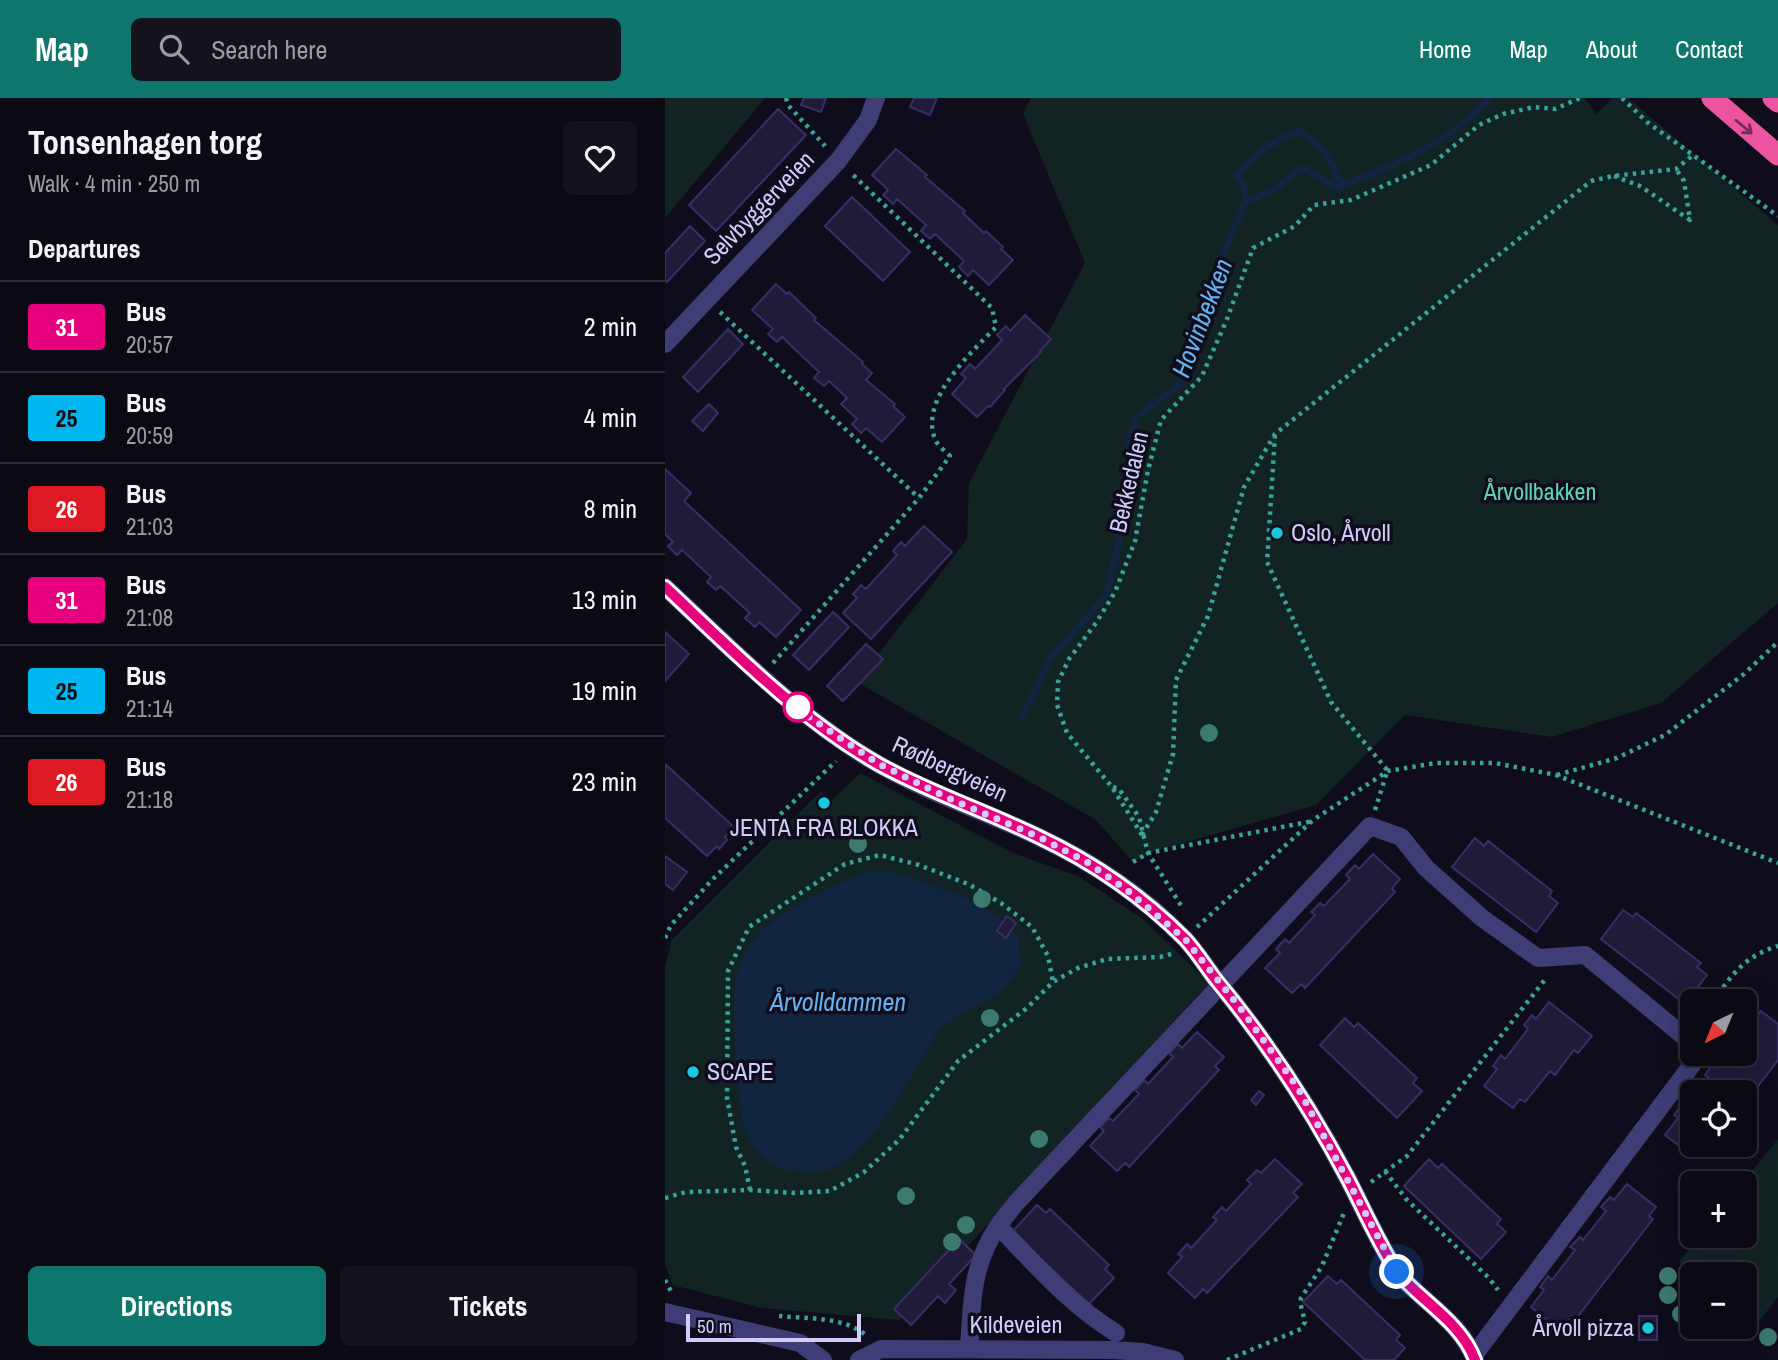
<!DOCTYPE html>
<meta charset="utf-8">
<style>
body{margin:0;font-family:"Archivo Narrow",sans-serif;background:#14131d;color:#f1f3f6;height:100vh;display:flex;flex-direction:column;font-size:26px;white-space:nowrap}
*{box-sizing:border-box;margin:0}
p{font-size:23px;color:#9a9aa0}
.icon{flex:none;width:38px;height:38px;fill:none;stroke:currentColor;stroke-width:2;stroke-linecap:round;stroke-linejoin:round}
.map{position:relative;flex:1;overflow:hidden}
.drawer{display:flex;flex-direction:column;background:#0b0a14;width:665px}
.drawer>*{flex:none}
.badge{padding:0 14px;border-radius:5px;font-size:24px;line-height:46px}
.needle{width:46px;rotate:223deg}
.controls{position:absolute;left:1015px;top:891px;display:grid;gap:14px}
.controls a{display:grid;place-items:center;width:77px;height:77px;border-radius:10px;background:#0b0a14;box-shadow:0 7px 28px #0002,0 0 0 2px #2b2b34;font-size:35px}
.scale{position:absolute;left:21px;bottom:18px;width:175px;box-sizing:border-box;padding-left:7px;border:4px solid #d1ccfa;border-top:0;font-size:19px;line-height:24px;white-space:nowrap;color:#d1ccfa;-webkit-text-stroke:5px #0f0d1b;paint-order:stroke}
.you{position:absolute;width:35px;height:35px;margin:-18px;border:5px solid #fff;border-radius:50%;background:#1a73e8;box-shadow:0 0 0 10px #1a73e833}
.map>.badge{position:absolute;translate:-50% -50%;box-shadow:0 0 0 4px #fff}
h2{padding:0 28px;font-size:26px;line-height:63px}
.round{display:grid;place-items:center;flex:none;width:74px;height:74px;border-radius:10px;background:#14131d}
.summary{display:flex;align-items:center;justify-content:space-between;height:119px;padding:0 28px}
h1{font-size:33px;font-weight:700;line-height:52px}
.button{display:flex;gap:14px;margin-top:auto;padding:14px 28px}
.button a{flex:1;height:80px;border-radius:10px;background:#0f766e;color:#fff;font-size:28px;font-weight:700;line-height:80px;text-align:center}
.button a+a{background:#14131d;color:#f1f3f6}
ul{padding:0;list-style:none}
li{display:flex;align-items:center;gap:21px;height:91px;padding:0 28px;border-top:2px solid #2b2b34}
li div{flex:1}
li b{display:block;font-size:26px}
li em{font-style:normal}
li .badge{min-width:77px;font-weight:700;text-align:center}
header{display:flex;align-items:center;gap:42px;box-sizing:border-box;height:98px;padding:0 35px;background:#0f766e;color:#fff}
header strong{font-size:33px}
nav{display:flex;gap:38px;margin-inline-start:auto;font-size:24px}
.search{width:490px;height:63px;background:#14131d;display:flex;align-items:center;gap:18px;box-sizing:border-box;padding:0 24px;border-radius:10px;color:#9a9aa0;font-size:26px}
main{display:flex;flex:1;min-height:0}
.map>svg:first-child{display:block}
.green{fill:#112423}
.water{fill:#12253f}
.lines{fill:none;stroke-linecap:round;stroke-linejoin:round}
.stream{stroke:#12253f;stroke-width:7}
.building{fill:#211b3a;stroke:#392f64;stroke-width:2}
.path{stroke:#39a29a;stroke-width:4.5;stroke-dasharray:3.5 5;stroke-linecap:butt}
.minor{stroke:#3e3d75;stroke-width:18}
.highway{stroke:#ed549f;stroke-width:21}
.tree{fill:#3c796f}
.oneway{stroke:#732d56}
.line-casing{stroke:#fff;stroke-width:16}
.line{stroke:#e6007e;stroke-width:10}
.walk{stroke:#d1ccfa;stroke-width:7;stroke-dasharray:0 12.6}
.poi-dot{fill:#17cadb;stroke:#0f0d1b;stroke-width:2.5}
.stop-dot{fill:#fff;stroke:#e6007e;stroke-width:3.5}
.labels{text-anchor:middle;stroke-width:7;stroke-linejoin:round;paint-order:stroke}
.street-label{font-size:24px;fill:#d1ccfa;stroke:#0f0d1b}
.park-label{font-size:24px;fill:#61d1b4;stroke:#0f0d1b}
.poi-label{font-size:24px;fill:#d1ccfa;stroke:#0f0d1b;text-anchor:start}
.water-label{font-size:26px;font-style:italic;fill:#65b1ef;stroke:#0f0d1b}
</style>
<header>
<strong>Map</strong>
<div class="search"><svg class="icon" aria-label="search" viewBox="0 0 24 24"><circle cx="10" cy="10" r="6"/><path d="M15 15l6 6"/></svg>Search here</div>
<nav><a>Home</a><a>Map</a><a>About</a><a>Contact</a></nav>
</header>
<main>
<section class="drawer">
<div class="summary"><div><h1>Tonsenhagen torg</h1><p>Walk · 4 min · 250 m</p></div><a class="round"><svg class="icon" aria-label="heart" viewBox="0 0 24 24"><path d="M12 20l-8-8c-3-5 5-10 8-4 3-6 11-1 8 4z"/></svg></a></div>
<h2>Departures</h2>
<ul>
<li><span class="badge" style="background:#e6007e;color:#fff">31</span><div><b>Bus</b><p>20:57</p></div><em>2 min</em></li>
<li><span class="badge" style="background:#00b6f1;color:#111">25</span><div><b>Bus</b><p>20:59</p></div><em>4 min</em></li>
<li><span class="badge" style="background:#dd1923;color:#fff">26</span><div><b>Bus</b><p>21:03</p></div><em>8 min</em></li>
<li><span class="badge" style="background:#e6007e;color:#fff">31</span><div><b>Bus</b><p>21:08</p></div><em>13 min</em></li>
<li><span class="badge" style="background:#00b6f1;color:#111">25</span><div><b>Bus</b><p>21:14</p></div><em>19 min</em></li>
<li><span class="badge" style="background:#dd1923;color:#fff">26</span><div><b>Bus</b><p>21:18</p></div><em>23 min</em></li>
</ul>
<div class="button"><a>Directions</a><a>Tickets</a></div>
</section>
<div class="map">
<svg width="1113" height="1262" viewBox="0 0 1113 1262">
<rect width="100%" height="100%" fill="#0f0d1b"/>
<path class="green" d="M0 0H100L0 120Z
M366 0H920L931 16 948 0H963L1113 127V505L996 605 887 639 740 617 651 707 483 755 468 764 431 722 192 584 302 441 304 385 420 165 358 16Z
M195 675 350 756 413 778 478 821 544 885 235 1222 97 1210 8 1187 0 1166V872L6 843 156 693 166 703Z
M1113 1041V1199L1092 1226 1080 1217V1176H1029L1014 1164 1035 1138H1080V1085H1077Z"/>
<path class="water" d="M202 774 234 775 297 798 335 820 353 839 357 867C351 875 345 885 338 892 317 908 289 915 272 935 264 945 259 957 253 967 231 1004 208 1047 170 1069 160 1075 147 1074 134 1073 110 1073 91 1059 82 1037 72 1014 66 904 71 879 74 866 81 852 89 841 110 814 170 786 202 774Z"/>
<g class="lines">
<path class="stream" d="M581 103 578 85 572 78C587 58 611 40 635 33L660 53 677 88
M357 620 385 561 441 498 454 445 451 404 468 374 463 346 471 319 513 289 554 167 581 103 609 92 637 69 672 90C726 68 785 46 824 0"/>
</g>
<path class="building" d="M139 0H161L156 14 136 7Z
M249 0H272L265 17 245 9Z
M113 11 141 37 51 133 24 107Z
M231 51 262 77 260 79 300 113 298 115 319 135 321 133 338 149 336 151 348 162 324 187 308 172 303 178 294 169 299 163 270 136 265 141 256 133 261 127 232 101 228 106 218 97 223 92 207 77Z
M187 99 245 154 218 183 160 128Z
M25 128 40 143 2 184 0 182V155Z
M111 186 122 196 124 194 151 220 149 222 198 264 197 266 207 275 201 282 230 306 228 308 240 319 217 344 201 330 196 335 187 326 192 321 176 306 182 300 164 283 159 288 149 280 154 274 117 239 112 244 103 236 108 231 87 212Z
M360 217 386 241 375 253 376 254 339 291 340 292 325 309 323 308 312 319 287 296 301 280 296 276 305 266 310 271 337 242 332 237 341 228 345 233Z
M63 231 78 246 33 294 18 279Z
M44 306 53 315 38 333 27 323Z
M0 371 26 395 19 403 136 512 111 539 94 524 90 529 80 520 85 515 55 488 51 492 42 484 46 479 17 452 12 457 3 448 8 444 0 436Z
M259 428 287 454 206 541 178 515 192 500 188 496 196 487 201 491 232 457 228 453 236 444 240 448Z
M168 514 184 529 144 572 128 557Z
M0 534 24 556 0 583Z
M201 546 218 561 178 603 162 588Z
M0 666 69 729 60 739 62 742 54 751 52 748 42 758 0 720Z
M810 740 819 748 823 743 887 793 884 798 893 805 871 834 787 769Z
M708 756 735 781 727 790 730 794 640 890 636 886 627 895 600 870 615 855 611 851 620 841 624 845 650 817 646 814 655 805 659 808 685 781 681 777 690 767 694 771Z
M0 758 22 774 8 792 0 786Z
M958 812 968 819 971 815 1036 865 1032 869 1042 877 1020 906 936 841Z
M342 818 351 825 341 840 332 833Z
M884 904 927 938 913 955 909 952 890 977 885 973 860 1004 855 1001 848 1010 819 988 832 971 828 968 836 957 840 961 863 931 859 927 867 917 871 921Z
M1096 913 1113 926V962L1080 1005V994H1033L1044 980 1040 977 1048 966 1052 970 1064 956H1080V927L1084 930Z
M680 920 689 929 693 925 752 980 748 985 757 993 732 1020 655 947Z
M532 934 559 959 550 968 554 972 464 1069 460 1065 452 1073 425 1048 439 1033 435 1029 444 1020 448 1023 474 996 470 992 479 982 483 986 508 959 504 955 513 946 517 950Z
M594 993 599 997 591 1007 586 1002Z
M1027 1002V1046H1047L1041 1054 1037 1050 1029 1059 1000 1037 1013 1020 1009 1017 1017 1006 1021 1010Z
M610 1061 637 1086 628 1095 633 1099 542 1195 538 1191 530 1200 503 1175 517 1159 513 1156 522 1146 526 1150 552 1122 548 1119 557 1109 561 1113 586 1086 582 1082 592 1072 596 1075Z
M764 1061 773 1070 777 1066 836 1121 832 1126 841 1134 816 1161 739 1088Z
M962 1086 991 1109 984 1118 988 1121 907 1226 903 1223 895 1232 866 1209 879 1192 875 1189 883 1178 887 1182 910 1152 905 1149 915 1139 918 1142 941 1113 936 1109 945 1099 949 1102Z
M372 1107 381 1115 385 1111 444 1167 440 1171 449 1180 424 1206 347 1134Z
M294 1141 311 1157 284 1186 291 1192 280 1205 273 1198 246 1227 229 1211Z
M663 1178 672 1186 676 1182 735 1237 731 1242 740 1250 729 1262H700L638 1204Z
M974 1218H992V1242H974Z"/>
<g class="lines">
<path class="path" d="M121 0 123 7 160 48
M957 0 982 24 1113 118
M949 78 975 88 1025 122 1019 83 1011 71
M55 214 254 400
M610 337 602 464 666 604 723 673
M108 565 254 400 285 358C280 353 272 347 270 341 254 301 307 254 331 229L327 210 185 74
M892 677 952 660 1000 637 1079 576 1113 544
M448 689 454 691 474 719 483 755 517 809
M710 712 722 674
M477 737 447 689 402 635 392 607 393 584 404 561 431 525 450 494 470 443 483 372 496 322 537 278 562 221 588 150 630 128 649 107 686 102 766 67 814 27 838 16 869 9 890 11 915 0
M477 737 491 714 508 656 511 582 543 518 579 389 610 336 926 83 948 78 1011 71 1028 57
M468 764 483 755 648 723
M532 829 648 722 723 673 771 665H830L891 677 1113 765
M0 840 6 827 48 781 171 663
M1048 903C1069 875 1078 859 1113 848
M720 1073 741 1101 824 1180 833 1192
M706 1084 742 1058 882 879
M85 1092 80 1068 71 1049 62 1000 63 873 84 829 180 766 215 757 254 767 303 786 336 805 367 829 383 858 388 884
M0 1100 21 1094 85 1092 130 1095 165 1093 199 1074 234 1042 293 963 362 910 388 884 413 870 442 861 495 859 506 856
M0 1182 7 1195
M114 1218C143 1221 180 1218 203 1239
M562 1262 636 1231 640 1224 635 1204 636 1200 657 1168 679 1115"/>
<path class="minor" d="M0 246 173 63 203 22 211 0
M0 489C68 552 134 621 215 667 266 696 321 714 374 739 427 764 479 799 520 841 532 854 541 869 552 883 603 945 646 1010 683 1081 699 1112 713 1144 732 1174 756 1203 797 1225 810 1262
M0 1214 135 1245 158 1262
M451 1235C405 1207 370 1166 333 1128L351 1105 705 728 736 739 761 770 817 820 873 860 920 857 1027 945
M304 1251C307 1205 306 1168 333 1128
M809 1257 1035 956
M194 1262 216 1251 449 1252 478 1254 510 1262"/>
<path class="highway" d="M1047 0 1113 57
M1108 0 1113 4"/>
</g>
<g class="tree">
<circle cx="544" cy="635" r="9"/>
<circle cx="193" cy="746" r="9"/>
<circle cx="317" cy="801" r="9"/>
<circle cx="325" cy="920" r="9"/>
<circle cx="374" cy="1041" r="9"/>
<circle cx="241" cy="1098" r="9"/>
<circle cx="301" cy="1127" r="9"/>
<circle cx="287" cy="1144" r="9"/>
<circle cx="1003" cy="1178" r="9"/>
<circle cx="1003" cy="1197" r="9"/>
<circle cx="1016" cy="1216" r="9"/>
<circle cx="1103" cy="1239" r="9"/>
</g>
<defs><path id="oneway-shaft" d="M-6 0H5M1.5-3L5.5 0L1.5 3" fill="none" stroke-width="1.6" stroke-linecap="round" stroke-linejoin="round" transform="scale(1.75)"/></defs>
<use class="oneway" href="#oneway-shaft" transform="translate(1079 29) rotate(40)"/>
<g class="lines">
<g class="line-casing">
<path id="line" d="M0 489C67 552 134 621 215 667 266 695 321 713 374 739 427 764 478 799 520 841 532 854 541 869 552 883 604 946 645 1009 683 1081 699 1112 713 1144 732 1174 756 1203 797 1225 810 1262"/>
</g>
<use href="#line" class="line"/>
<path class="walk" d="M133 609 124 602 144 619 214 666 281 699 374 739 422 764 462 792 520 841 576 911 633 990 732 1174"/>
</g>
<g class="poi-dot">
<circle cx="612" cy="435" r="7"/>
<circle cx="159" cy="705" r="7"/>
<circle cx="28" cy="974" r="7"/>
<circle cx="983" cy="1230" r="7"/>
</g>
<circle class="stop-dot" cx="133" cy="609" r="14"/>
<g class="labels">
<g class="street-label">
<text transform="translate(94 110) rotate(-46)" y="8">Selvbyggerveien</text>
<text transform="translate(464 384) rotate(-77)" y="8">Bekkedalen</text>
<text transform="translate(285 671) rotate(25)" y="8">Rødbergveien</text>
<text x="351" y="1235">Kildeveien</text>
</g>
<g class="park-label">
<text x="875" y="402">Årvollbakken</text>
</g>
<g class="poi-label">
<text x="626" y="443">Oslo, Årvoll</text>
<text x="159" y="738" text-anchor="middle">JENTA FRA BLOKKA</text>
<text x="42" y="982">SCAPE</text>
<text x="969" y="1238" text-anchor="end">Årvoll pizza</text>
</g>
<g class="water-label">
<text transform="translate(537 220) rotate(-69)" y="9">Hovinbekken</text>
<text x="173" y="913">Årvolldammen</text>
</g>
</g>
</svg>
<div class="controls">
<a><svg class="needle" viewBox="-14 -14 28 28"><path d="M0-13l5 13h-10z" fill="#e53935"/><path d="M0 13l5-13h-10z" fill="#9a9aa0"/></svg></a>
<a><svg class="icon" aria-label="locate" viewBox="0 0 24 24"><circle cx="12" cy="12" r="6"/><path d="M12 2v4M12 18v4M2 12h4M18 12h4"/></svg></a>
<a>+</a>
<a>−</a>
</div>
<div class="scale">50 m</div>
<div class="you" style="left:732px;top:1174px"></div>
</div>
</main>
